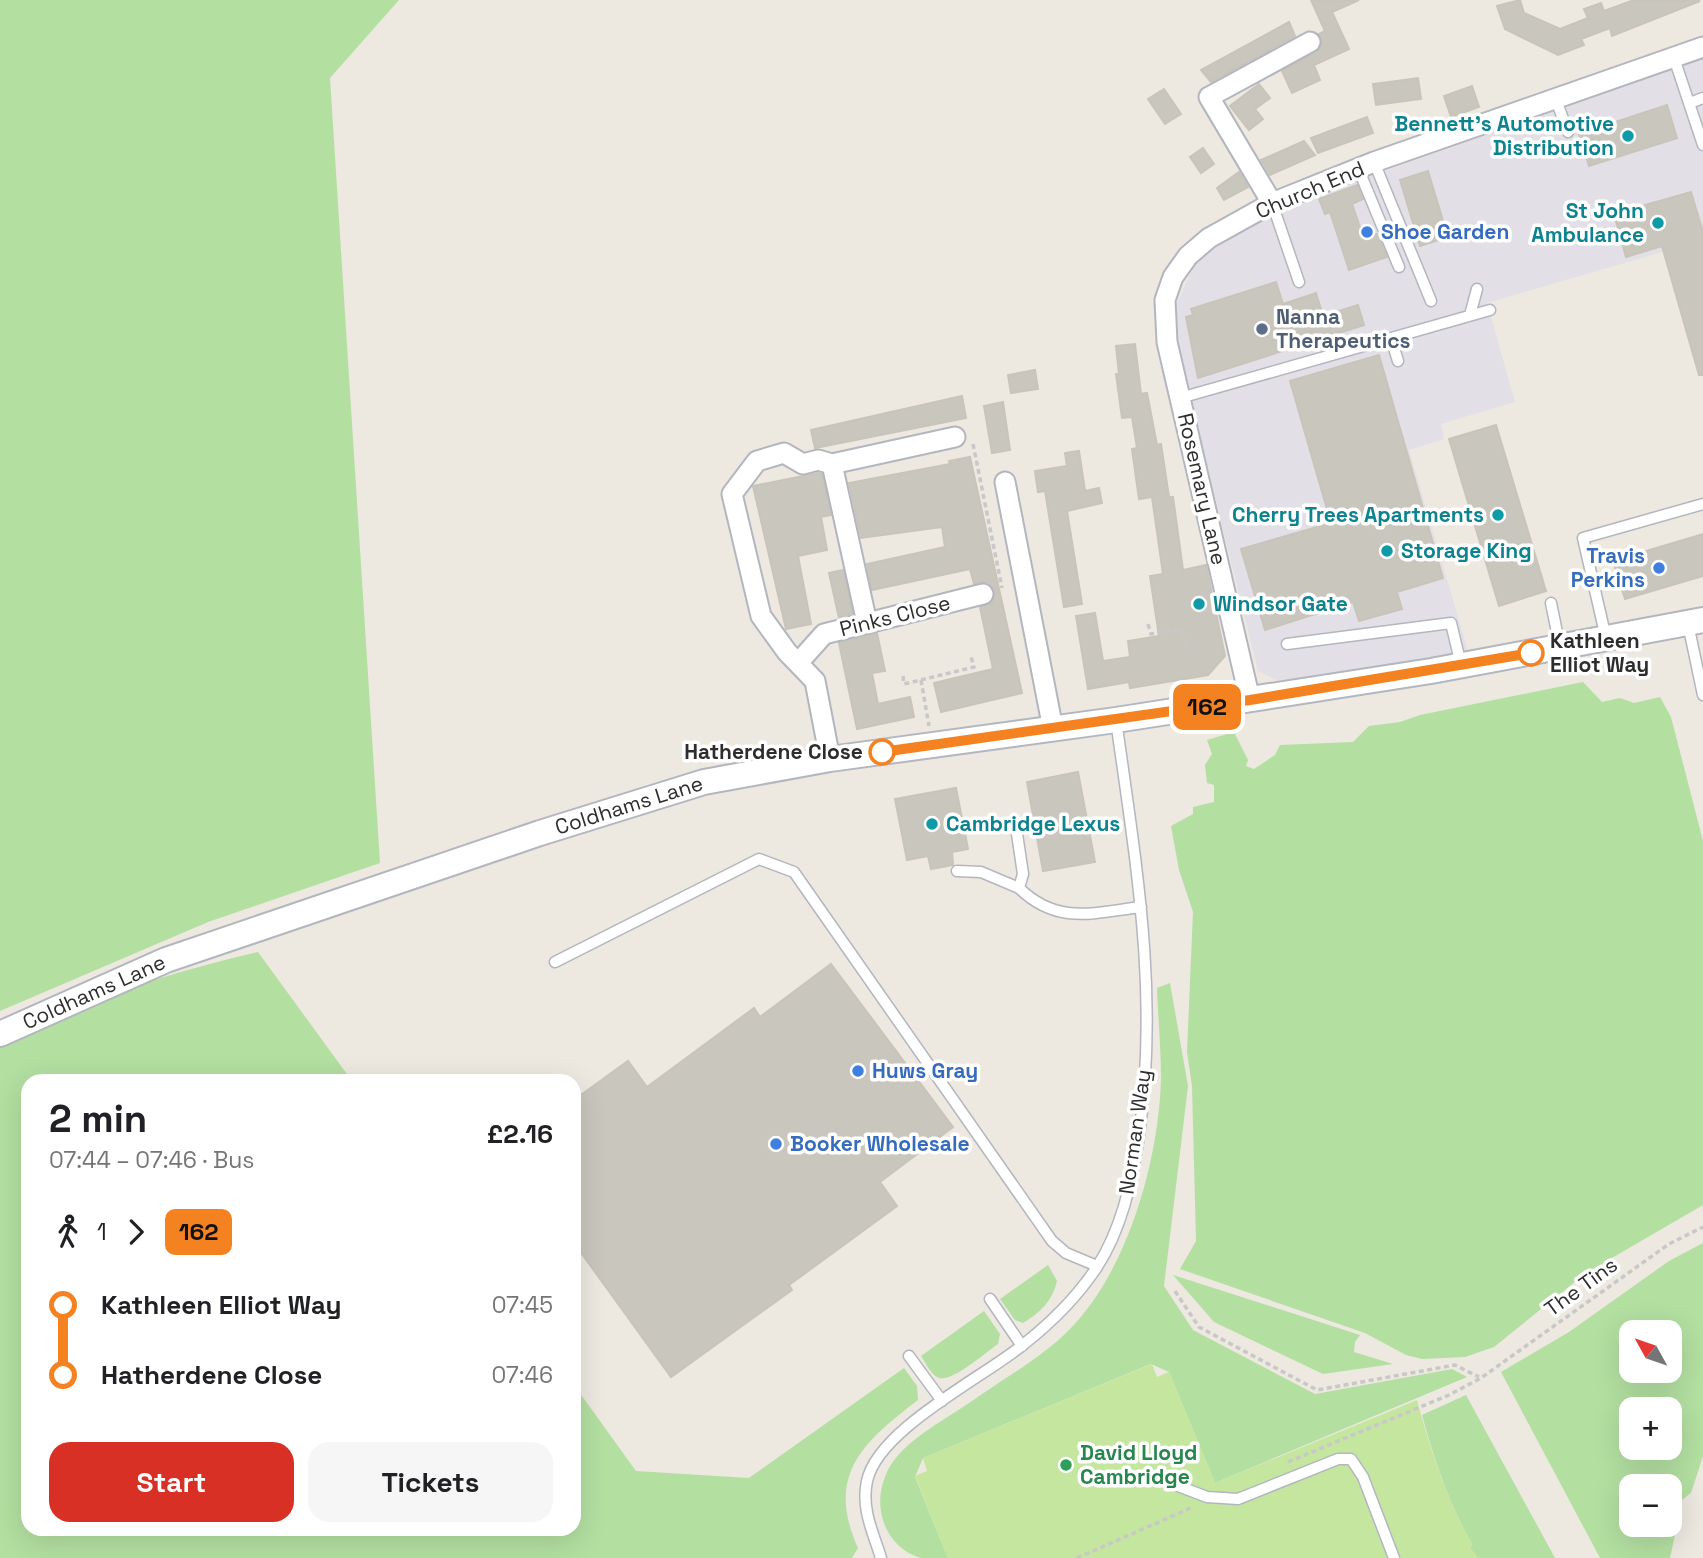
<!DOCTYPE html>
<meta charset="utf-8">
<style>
body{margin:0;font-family:"Space Grotesk",sans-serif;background:#f6f6f6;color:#202124;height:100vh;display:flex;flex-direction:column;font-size:26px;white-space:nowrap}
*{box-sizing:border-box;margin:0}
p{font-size:23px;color:#757577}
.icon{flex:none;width:38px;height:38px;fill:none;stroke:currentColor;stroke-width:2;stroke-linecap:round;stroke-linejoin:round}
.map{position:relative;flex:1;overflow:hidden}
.panel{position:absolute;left:21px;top:1074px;width:560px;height:462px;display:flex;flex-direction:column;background:#fff;border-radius:21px;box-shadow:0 7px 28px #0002}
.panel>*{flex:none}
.badge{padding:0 14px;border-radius:10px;font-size:24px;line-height:46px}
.needle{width:46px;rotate:310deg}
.tools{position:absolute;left:1619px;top:1320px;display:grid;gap:14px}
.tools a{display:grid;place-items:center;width:63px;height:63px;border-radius:14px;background:#fff;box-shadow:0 7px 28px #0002;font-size:35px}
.map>.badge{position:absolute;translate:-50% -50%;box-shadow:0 0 0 4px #fff}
.legs{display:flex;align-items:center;gap:10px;height:77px;padding:0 28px;font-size:23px}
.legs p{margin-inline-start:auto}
.headline{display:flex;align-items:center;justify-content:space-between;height:119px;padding:0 28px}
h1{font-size:38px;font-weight:600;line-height:52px}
.button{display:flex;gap:14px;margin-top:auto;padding:14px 28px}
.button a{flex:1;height:80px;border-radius:21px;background:#d93025;color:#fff;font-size:28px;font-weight:600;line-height:80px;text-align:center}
.button a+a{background:#f6f6f6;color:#202124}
ul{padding:0 28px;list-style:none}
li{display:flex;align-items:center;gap:24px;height:70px;font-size:26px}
li i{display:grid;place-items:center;width:10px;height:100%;margin:0 9px;background:currentColor}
li i::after{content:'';width:18px;height:18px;margin:-9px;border:5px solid;border-radius:50%;background:#fff}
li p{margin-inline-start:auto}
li:first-child i{background:linear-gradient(#0000 50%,currentColor 0)}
li:last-child i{background:linear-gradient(currentColor 50%,#0000 0)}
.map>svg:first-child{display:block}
.industrial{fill:#e2e0e6}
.green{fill:#b3dfa1;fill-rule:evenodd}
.pitch{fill:#c4e69e}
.building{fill:#c9c6be;stroke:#c9c4ba;stroke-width:2}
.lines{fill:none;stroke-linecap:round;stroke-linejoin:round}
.service-casing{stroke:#b4b6bf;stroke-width:13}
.minor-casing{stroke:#b4b6bf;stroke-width:23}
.tertiary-casing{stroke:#b4b6bf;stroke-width:28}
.path{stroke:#c8c8c8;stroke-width:3.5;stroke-dasharray:5 3.5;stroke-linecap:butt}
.service{stroke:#fff;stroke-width:10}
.minor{stroke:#fff;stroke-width:19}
.tertiary{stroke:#fff;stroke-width:24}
.line-1-casing{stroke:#fff;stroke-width:16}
.line-1{stroke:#f58220;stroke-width:10}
.culture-dot{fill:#0f9aa8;stroke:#fff;stroke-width:2.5}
.shop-dot{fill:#3f7fe0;stroke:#fff;stroke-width:2.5}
.service-dot{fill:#5c6f8a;stroke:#fff;stroke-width:2.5}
.stop-1-dot{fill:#fff;stroke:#f58220;stroke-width:3.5}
.leisure-dot{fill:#2e9e5b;stroke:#fff;stroke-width:2.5}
.labels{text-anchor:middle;stroke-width:7;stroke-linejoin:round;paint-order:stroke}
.culture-label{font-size:21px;font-weight:bold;fill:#0d838f;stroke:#fff;text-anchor:end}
.street-label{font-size:21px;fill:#2d2d2d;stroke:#fff}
.shop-label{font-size:21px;font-weight:bold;fill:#366cbe;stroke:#fff;text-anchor:start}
.service-label{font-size:21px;font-weight:bold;fill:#4e5e75;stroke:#fff;text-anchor:start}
.stop-label{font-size:21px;font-weight:bold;fill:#2d2d2d;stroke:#fff;text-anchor:start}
.leisure-label{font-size:21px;font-weight:bold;fill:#27864d;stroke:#fff;text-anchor:start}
</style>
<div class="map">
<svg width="1703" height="1558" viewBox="0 0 1703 1558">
<rect width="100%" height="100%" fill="#ede8e0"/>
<path class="industrial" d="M1703 57V240L1487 303 1515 402 1441 424 1444 439 1409 450 1468 651 1281 682 1258 671 1177 344 1175 307 1195 264 1215 247 1280 209Z"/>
<path class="green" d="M0 0H399L330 78 380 863 208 922 0 1011Z
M1583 682 1602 702 1620 698 1634 703 1660 697 1671 717 1703 841V1205L1586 1273 1494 1347 1465 1357 1422 1359 1406 1355 1365 1333 1180 1269 1196 1241 1192 1086 1187 1052 1193 912 1179 870 1171 826 1193 814V807L1214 802V785L1207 783 1205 765 1212 754 1207 740 1234 732 1248 760 1246 766 1254 769 1275 755 1280 745 1353 742 1369 726 1400 722 1420 715Z
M258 952 352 1081 28 1082V1530H574V1385L636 1471 749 1478 904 1368 917 1386 918 1400C863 1442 825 1475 858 1548L852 1558H0V1039C82 1001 170 972 258 952Z
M1170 983 1188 1086 1164 1286 1193 1330 1315 1394 1452 1369 1467 1377 1215 1483 1169 1372 1151 1364 923 1458 915 1477 948 1558C940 1558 928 1558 921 1558 886 1548 872 1509 885 1477 897 1443 944 1421 972 1401 1005 1377 1042 1358 1070 1329 1128 1270 1159 1160 1161 1078 1161 1048 1158 1018 1157 988Z
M1703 1243V1456L1691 1493 1670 1509V1486H1631V1524H1663V1529L1675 1535 1670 1558H1600L1501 1372 1569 1332 1669 1261ZM1631 1332H1670V1370H1631ZM1631 1409H1670V1447H1631Z
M1048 1265 1057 1281C1053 1300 1040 1313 1023 1323L1015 1320 1000 1299Z
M1173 1275 1360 1335 1355 1342 1354 1352 1393 1364 1323 1374 1214 1322Z
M984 1311 1000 1334 998 1344C986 1352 953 1382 939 1378 931 1375 925 1362 921 1356Z
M1466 1395 1555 1558H1478L1470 1548 1472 1544C1449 1504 1434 1459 1422 1415Z"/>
<path class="pitch" d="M1152 1364 1157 1377 1169 1372 1215 1483 1417 1400C1430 1449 1447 1500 1472 1544L1470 1548 1478 1558H948L915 1476 927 1471 923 1458Z"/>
<path class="building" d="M1311 0H1359L1332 12 1349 49 1314 65 1320 80 1292 93 1282 71 1316 52 1322 43 1319 34 1325 31Z
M1520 0 1524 13 1560 29 1588 18 1584 9 1601 3 1604 11 1634 0 1700 1 1612 36 1610 28 1581 39 1584 45 1558 55 1505 29 1497 6Z
M1289 22 1295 36 1211 82 1201 70Z
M1418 78 1421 99 1376 105 1373 84Z
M1259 84 1270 98 1255 109 1263 119 1249 130 1230 106Z
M1472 86 1479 107 1451 117 1444 96Z
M1164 89 1181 114 1165 124 1148 99Z
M1667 105 1677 138 1589 166 1579 134Z
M1367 117 1373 133 1318 153 1311 138Z
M1304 141 1315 155 1270 175 1261 160Z
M1203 148 1214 164 1201 173 1190 157Z
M1428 171 1448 237 1420 246 1400 180Z
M1239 172 1248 187 1224 200 1217 188Z
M1357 185 1363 199 1352 204 1364 239 1377 234 1387 257 1349 270 1330 212 1325 214 1319 199Z
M1691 192 1703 232V375H1699L1662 246 1626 257 1614 214Z
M1276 282 1283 304 1316 293 1323 316 1358 305 1364 325 1198 378 1186 317 1193 315 1191 309Z
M1135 344 1141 394 1147 393 1157 445 1161 444 1169 497H1173L1183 570 1206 565 1225 656 1208 675 1130 688 1129 682 1088 689 1076 616 1095 613 1103 661 1130 657 1128 641 1159 636 1150 576 1163 574 1152 497 1139 499 1132 449 1137 448 1132 417 1122 418 1116 374H1119L1116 346Z
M1379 355 1443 578 1397 592 1402 609 1359 621 1353 602 1265 630 1241 549 1331 523 1290 381Z
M1035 370 1038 389 1011 393 1008 375Z
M962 396 966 418 815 448 811 430Z
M1003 402 1010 450 992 453 984 406Z
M1496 425 1546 591 1499 606 1449 439Z
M1079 451 1085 491 1099 488 1102 503 1067 511 1082 604 1064 607 1045 491 1038 492 1035 471 1067 466 1065 453Z
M970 457 1022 693 941 712 934 683 993 669 980 607 992 602 995 590 987 582 974 584 970 569 872 590 867 564 945 547 942 527 861 538 849 483 950 464 949 461Z
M818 473 822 474 831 515 821 517 827 550 798 556 811 624 786 629 753 486Z
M1703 534V576L1625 599 1613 561Z
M843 570 853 614 839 618 829 573Z
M877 633 885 671 872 673 878 704 910 697 914 717 857 729 839 643Z
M1078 772 1095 862 1043 871 1027 782Z
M956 788 968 849 952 852 953 865 931 869 928 856 907 860 895 799Z
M831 964 953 1127 880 1182 897 1206 789 1285 792 1290 671 1377 574 1243V1100L628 1061 647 1087 754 1008 760 1017Z"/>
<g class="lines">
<g class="service-casing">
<path id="service" d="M1674 58 1703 145
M1556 100 1568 132
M1690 103 1703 98
M1374 162 1431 301
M1358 168 1399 267
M1272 203 1299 282
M1470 315 1477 289
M1391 338 1398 361
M1180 398 1490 310
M1551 603 1560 647
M1688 624 1703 695
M1606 638 1583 538 1703 504
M1287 644 1451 623 1461 665
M1016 827 1023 874 1019 888C1057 925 1093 913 1141 907
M957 871 981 872 1019 888
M555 962 759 859 794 872 1052 1241 1066 1253 1097 1266
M990 1299 1022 1346
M909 1356 942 1401
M1173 1484 1207 1497 1238 1499 1338 1459H1351L1363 1477 1394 1558
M881 1558C873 1532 861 1509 867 1481 878 1429 984 1377 1024 1344 1052 1322 1077 1297 1097 1267 1121 1230 1131 1185 1138 1142 1160 997 1136 864 1116 720"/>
</g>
<g class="minor-casing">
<path id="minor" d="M1272 203 1209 97 1310 42
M1005 482 1053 729
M867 623 832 464 955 437
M798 663 824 634 983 594
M1250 700 1167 342 1165 300 1173 277 1188 256 1209 238 1272 203 1374 162 1703 47
M830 759 815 681 787 652 761 616 732 494 757 461 784 453 803 464 818 460 832 464"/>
</g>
<g class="tertiary-casing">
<g id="tertiary">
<path id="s1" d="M0 1034 166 960 540 833 704 782 830 759 1116 720 1431 671 1703 620"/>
</g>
</g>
<path class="path" d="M973 444 1002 588
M1148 624 1151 634 1182 629 1186 647
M903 676 904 684 974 667 971 657
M921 680 929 726
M1175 1291 1199 1327 1317 1390 1455 1365 1479 1377
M1288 1462 1449 1395 1481 1378 1669 1244 1703 1227
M1077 1558 1193 1507"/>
<use href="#service" class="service"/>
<use href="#minor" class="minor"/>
<use href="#tertiary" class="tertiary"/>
</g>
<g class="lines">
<g class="line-1-casing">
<path id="line-1" d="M882 752 1250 700 1531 653"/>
</g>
<use href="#line-1" class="line-1"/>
</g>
<g class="culture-dot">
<circle cx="1628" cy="136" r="7"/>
<circle cx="1658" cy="223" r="7"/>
<circle cx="1498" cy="515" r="7"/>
<circle cx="1387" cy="551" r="7"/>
<circle cx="1199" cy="604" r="7"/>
<circle cx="932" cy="824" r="7"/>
</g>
<g class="shop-dot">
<circle cx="1367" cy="232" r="7"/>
<circle cx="1659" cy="568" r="7"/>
<circle cx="858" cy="1071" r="7"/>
<circle cx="776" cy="1144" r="7"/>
</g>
<circle class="service-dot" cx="1262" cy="329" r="7"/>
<g class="stop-1-dot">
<circle cx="1531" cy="653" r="12"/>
<circle cx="882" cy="752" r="12"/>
</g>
<circle class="leisure-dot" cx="1066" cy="1465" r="7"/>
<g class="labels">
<g class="culture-label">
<text x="1614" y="131">Bennett's Automotive<tspan x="1614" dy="24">Distribution</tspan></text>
<text x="1644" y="218">St John<tspan x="1644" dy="24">Ambulance</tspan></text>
<text x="1484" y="522">Cherry Trees Apartments</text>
<text x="1401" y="558" text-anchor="start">Storage King</text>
<text x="1213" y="611" text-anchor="start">Windsor Gate</text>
<text x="946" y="831" text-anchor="start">Cambridge Lexus</text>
</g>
<g class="street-label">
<text transform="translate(1310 190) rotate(-23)" y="7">Church End</text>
<text transform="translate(1202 489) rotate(77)" y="7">Rosemary Lane</text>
<text transform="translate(895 616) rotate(-14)" y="7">Pinks Close</text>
<text dy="7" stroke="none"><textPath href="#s1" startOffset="670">Coldhams Lane</textPath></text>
<text dy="7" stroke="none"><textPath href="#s1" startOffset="103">Coldhams Lane</textPath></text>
<text transform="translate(1135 1132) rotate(-82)" y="7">Norman Way</text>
<text transform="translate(1581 1287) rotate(-36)" y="7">The Tins</text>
</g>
<g class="shop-label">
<text x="1381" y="239">Shoe Garden</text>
<text x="1645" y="563" text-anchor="end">Travis<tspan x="1645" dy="24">Perkins</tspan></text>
<text x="872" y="1078">Huws Gray</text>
<text x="790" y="1151">Booker Wholesale</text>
</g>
<g class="service-label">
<text x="1276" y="324">Nanna<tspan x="1276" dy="24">Therapeutics</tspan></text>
</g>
<g class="stop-label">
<text x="1550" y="648">Kathleen<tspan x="1550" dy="24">Elliot Way</tspan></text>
<text x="863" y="759" text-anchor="end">Hatherdene Close</text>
</g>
<g class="leisure-label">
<text x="1080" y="1460">David Lloyd<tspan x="1080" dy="24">Cambridge</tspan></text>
</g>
</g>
</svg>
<div class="tools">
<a><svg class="needle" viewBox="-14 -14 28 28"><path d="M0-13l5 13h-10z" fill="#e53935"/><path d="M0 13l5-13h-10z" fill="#757577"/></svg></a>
<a>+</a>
<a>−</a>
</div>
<b class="badge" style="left:1207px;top:707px;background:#f58220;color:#111">162</b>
<section class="panel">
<div class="headline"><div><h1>2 min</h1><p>07:44 – 07:46 · Bus</p></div><b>£2.16</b></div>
<div class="legs"><svg class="icon" aria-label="walk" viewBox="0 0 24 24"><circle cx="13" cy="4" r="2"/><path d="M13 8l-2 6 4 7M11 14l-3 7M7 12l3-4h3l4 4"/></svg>1<svg class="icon" aria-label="forward" viewBox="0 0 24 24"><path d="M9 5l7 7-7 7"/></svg><b class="badge" style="background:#f58220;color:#111">162</b></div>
<ul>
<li><i style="color:#f58220"></i><b>Kathleen Elliot Way</b><p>07:45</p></li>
<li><i style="color:#f58220"></i><b>Hatherdene Close</b><p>07:46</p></li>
</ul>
<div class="button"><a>Start</a><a>Tickets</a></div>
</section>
</div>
